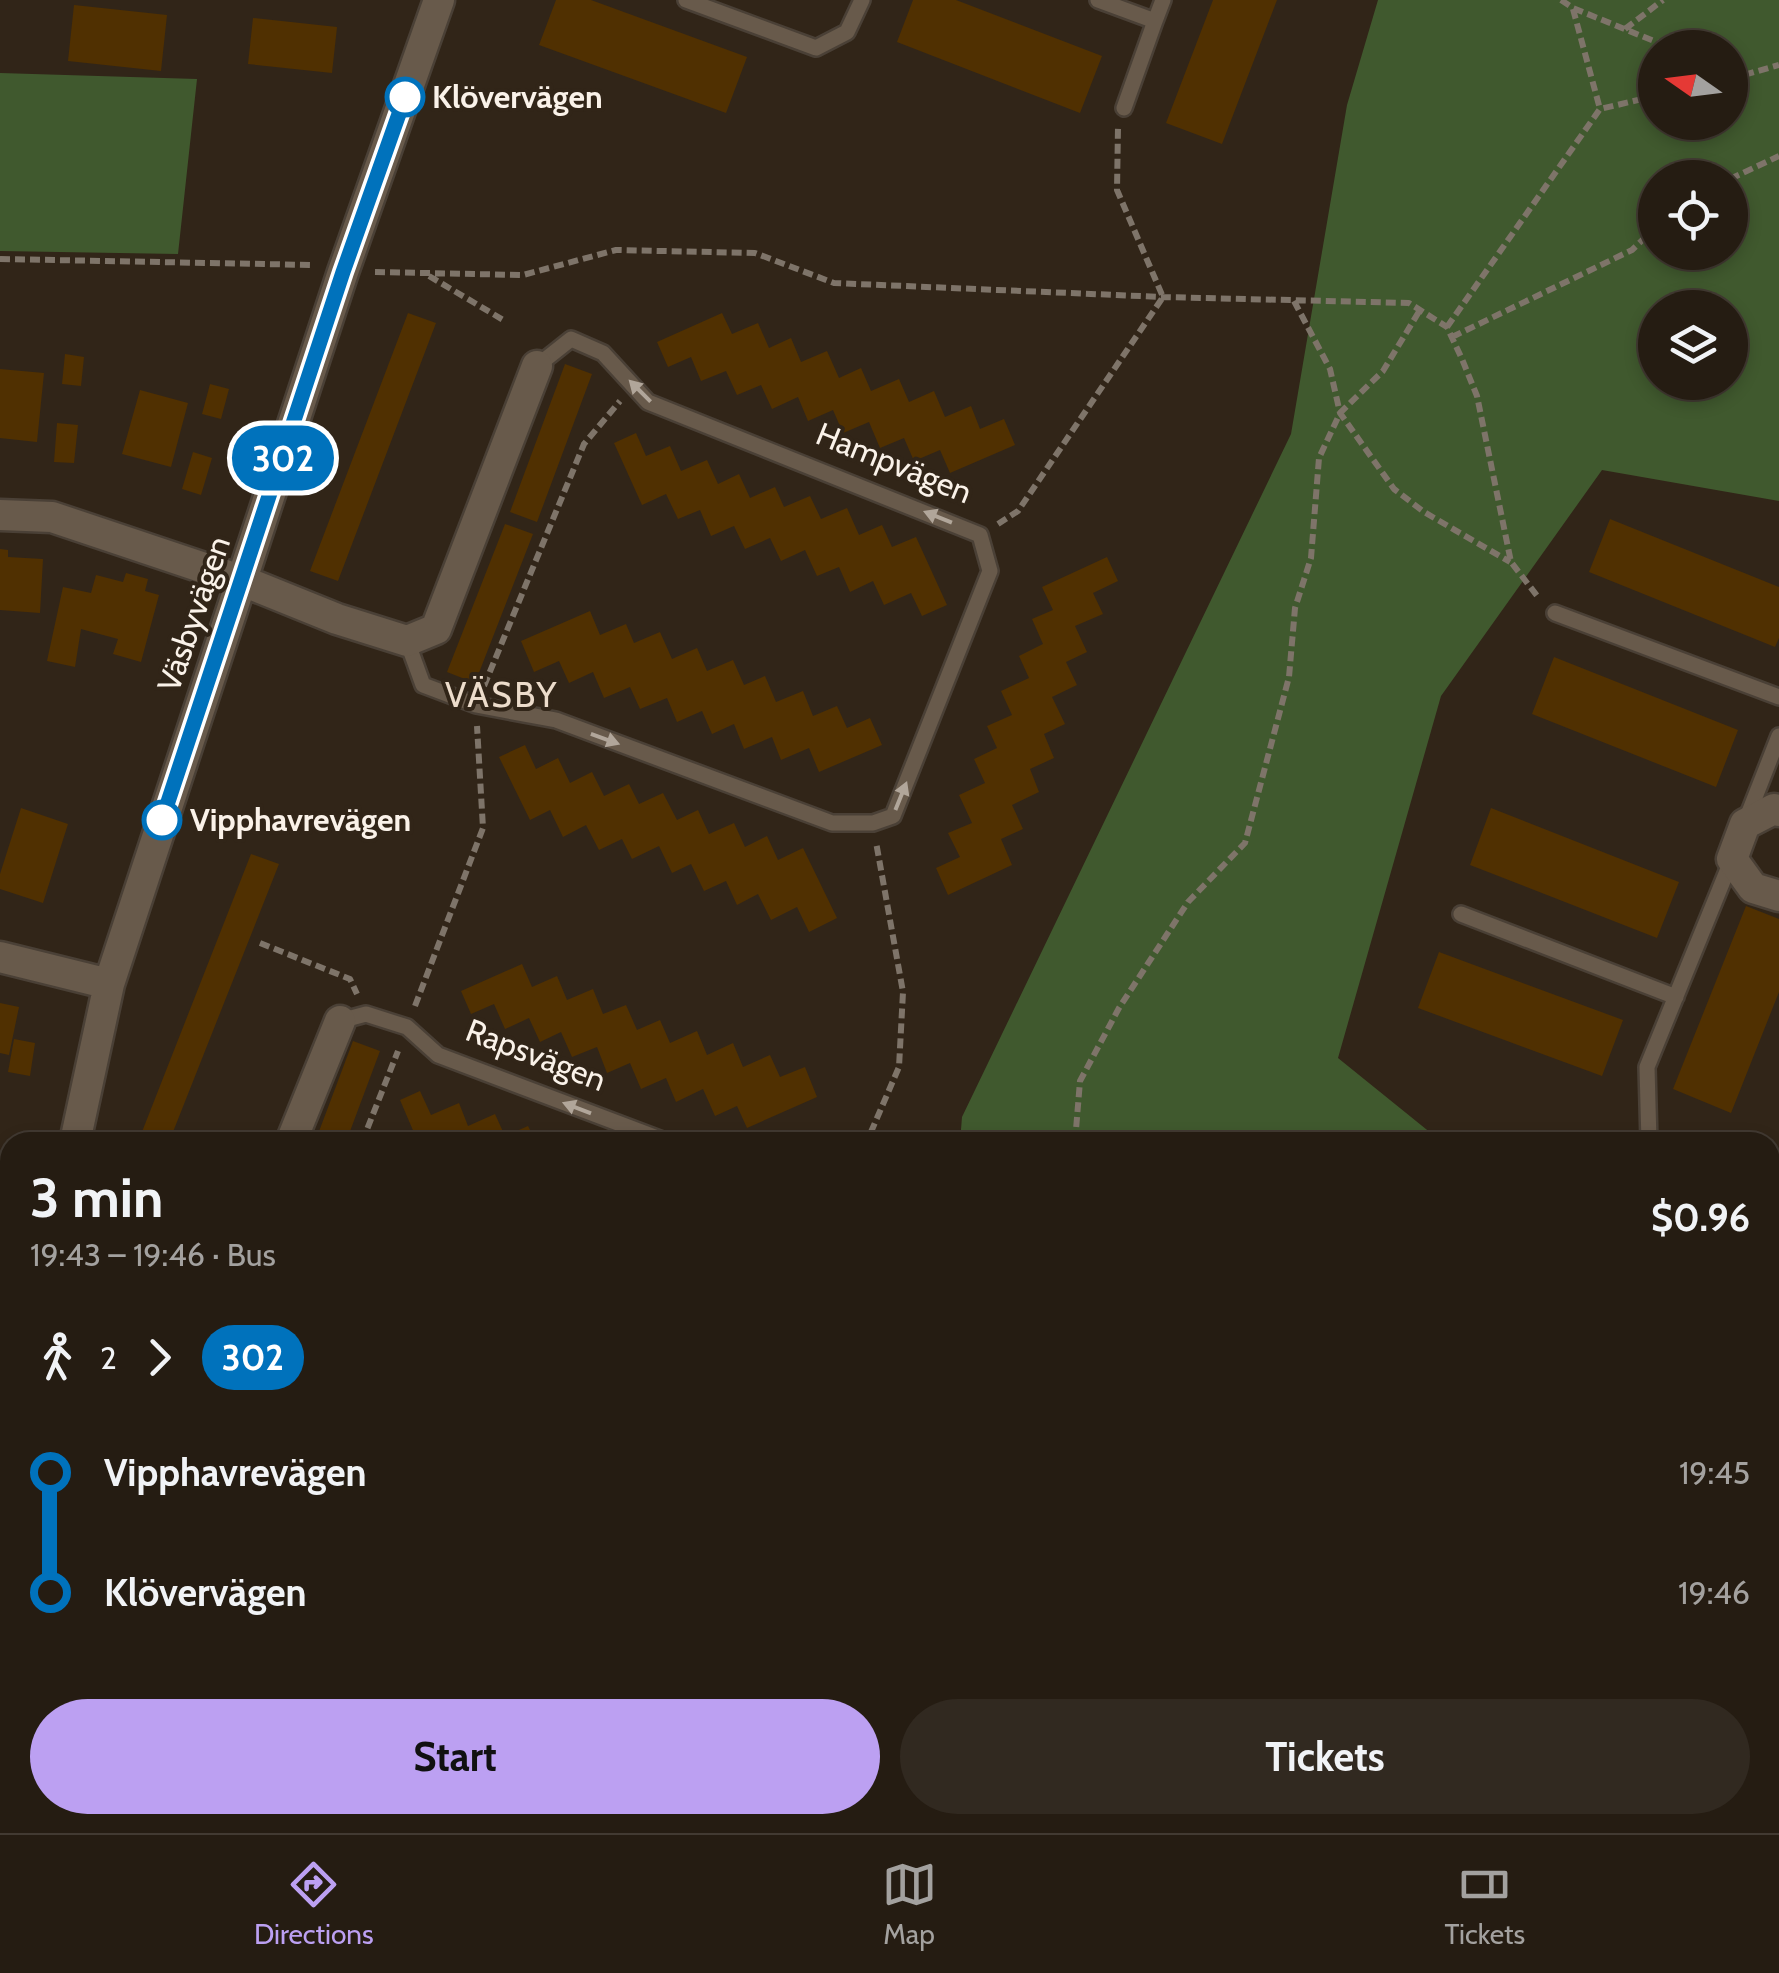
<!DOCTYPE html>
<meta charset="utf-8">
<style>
body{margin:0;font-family:Cabin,sans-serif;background:#312920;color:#f1f3f6;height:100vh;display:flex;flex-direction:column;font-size:38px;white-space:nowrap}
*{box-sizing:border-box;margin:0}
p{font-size:32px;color:#a3a19f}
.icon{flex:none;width:55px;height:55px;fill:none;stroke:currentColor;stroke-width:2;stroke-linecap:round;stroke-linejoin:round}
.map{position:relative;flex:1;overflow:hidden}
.panel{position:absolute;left:0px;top:1132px;width:1780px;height:702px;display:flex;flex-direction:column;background:#251c12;border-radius:30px 30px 0 0;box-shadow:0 5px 15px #0003,0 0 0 2px #423a32}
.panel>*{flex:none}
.badge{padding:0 20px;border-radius:32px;font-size:35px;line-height:65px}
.needle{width:65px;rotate:284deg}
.tools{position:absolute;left:1638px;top:30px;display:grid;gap:20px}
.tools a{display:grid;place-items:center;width:110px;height:110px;border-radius:50%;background:#251c12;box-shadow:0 5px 15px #0003,0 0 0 2px #423a32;font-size:50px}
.map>.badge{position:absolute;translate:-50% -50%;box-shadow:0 0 0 5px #fff}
.legs{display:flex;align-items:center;gap:15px;height:110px;padding:0 30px;font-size:32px}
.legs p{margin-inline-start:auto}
.overview{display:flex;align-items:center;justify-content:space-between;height:170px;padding:0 30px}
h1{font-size:55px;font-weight:700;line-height:75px}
.primary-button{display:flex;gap:20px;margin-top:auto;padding:20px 30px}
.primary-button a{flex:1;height:115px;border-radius:60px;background:#bca0f2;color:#111;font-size:40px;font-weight:700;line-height:115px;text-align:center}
.primary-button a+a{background:#312920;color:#f1f3f6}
ul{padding:0 30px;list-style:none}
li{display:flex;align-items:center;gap:35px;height:120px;font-size:38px}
li i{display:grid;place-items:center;width:15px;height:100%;margin:0 12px;background:currentColor}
li i::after{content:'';width:25px;height:25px;margin:-12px;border:8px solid;border-radius:50%;background:#251c12}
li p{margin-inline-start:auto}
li:first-child i{background:linear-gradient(#0000 50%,currentColor 0)}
li:last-child i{background:linear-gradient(currentColor 50%,#0000 0)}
.menu{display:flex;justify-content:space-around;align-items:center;height:140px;border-top:2px solid #423a32;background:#251c12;font-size:28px;color:#a3a19f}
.menu a{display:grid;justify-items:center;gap:5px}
.menu .current{color:#bca0f2}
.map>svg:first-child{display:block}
.green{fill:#40592e;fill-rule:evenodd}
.building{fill:#503001}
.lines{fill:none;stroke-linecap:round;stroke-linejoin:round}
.service-casing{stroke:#4a4036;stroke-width:20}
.minor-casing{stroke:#4a4036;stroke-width:35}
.path{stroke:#7e7469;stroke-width:6;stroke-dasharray:10 5;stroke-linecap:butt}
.service{stroke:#685a4b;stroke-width:15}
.minor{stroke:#685a4b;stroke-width:30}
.oneway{fill:#b1a69a}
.line-1-casing{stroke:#fff;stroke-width:22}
.line-1{stroke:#0072bc;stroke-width:15}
.stop-1-dot{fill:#fff;stroke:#0072bc;stroke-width:5}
.labels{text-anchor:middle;stroke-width:8;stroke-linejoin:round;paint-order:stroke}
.stop-label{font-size:32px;font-weight:bold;fill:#faf2e9;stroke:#312518;text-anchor:start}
.street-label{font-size:32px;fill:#faf2e9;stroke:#312518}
.neighbourhood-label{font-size:35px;letter-spacing:2.5px;fill:#ecdccb;stroke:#312518}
</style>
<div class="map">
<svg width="1779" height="1833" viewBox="0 0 1779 1833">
<rect width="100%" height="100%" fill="#312518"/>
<path class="green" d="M1378 0H1779V501L1602 470 1441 696 1338 1058 1442 1142H960L962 1117 1291 434 1347 105ZM1655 48H1730V122H1655ZM1655 178H1730V252H1655ZM1655 308H1730V382H1655Z
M0 73 197 79 178 254 0 251Z
M1276 1825H1459L1458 1833H1276Z"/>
<path class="building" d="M556 0H591L747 57 726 113 539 45Z
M913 0H956L1102 56 1080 113 897 42Z
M1213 0H1277L1222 144 1166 123Z
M74 5 167 15 161 71 68 61Z
M253 18 337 27 332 73 248 64Z
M408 313 436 323 338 581 310 571Z
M722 313 732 334 758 323 769 348 791 338 801 362 827 351 839 378 861 368 871 391 899 379 909 402 934 391 945 417 971 406 980 429 1004 419 1015 445 950 473 940 450 914 461 904 438 880 448 869 422 843 433 833 410 808 421 798 397 772 409 761 385 737 395 726 371 701 381 691 357 668 367 657 342Z
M65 354 84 357 81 386 62 384Z
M565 364 592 374 537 522 510 512Z
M0 369 44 373 37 442 0 438Z
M210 384 229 389 221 419 202 414Z
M140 390 188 403 171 467 122 454Z
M57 423 78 425 74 463 54 462Z
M636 433 646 456 670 446 681 471 707 460 718 484 739 474 750 498 775 487 784 507 810 496 821 519 847 508 859 535 882 525 892 547 916 537 947 605 922 616 911 593 884 605 873 581 850 592 839 567 817 576 805 550 781 561 770 538 745 549 734 526 711 536 700 510 678 519 666 494 642 505 614 443Z
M193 452 212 458 201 495 182 489Z
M1610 519 1779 587V638L1775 647 1589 572Z
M505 524 533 534 475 683 447 672Z
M0 549 8 550V557L43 559 40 613 0 610Z
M1107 557 1118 581 1093 593 1103 614 1075 626 1087 652 1066 662 1077 685 1052 697 1065 724 1044 734 1054 758 1030 769 1039 792 1012 805 1023 829 1001 839 1012 865 948 895 936 868 960 857 948 833 972 823 959 795 985 783 974 759 997 748 987 726 1012 715 1001 691 1029 678 1019 656 1043 644 1032 619 1053 610 1042 587Z
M126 573 148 579 145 591 159 595 141 662 113 654 118 639 81 629 75 667 47 661 63 587 91 593 96 575 123 582Z
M590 611 600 635 626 624 634 643 660 632 672 659 697 648 707 671 733 660 744 685 765 676 776 702 803 691 813 716 837 706 847 728 870 718 882 745 819 772 809 748 781 760 772 737 744 749 734 724 712 734 702 711 677 722 667 698 640 709 630 687 604 698 593 672 569 683 559 661 534 672 521 641Z
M1554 657 1738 730 1716 787 1532 714Z
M525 745 536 769 558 758 570 783 592 772 604 796 629 784 639 804 663 793 677 820 698 810 709 834 734 823 745 847 767 836 778 860 803 848 837 918 809 932 797 907 771 920 758 894 737 905 726 881 704 891 691 864 672 873 659 846 632 859 622 839 599 850 586 825 563 837 550 810 530 820 499 757Z
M21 808 68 824 43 903 0 889V874Z
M1491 808 1679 882 1657 938 1470 865Z
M251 854 279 864 169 1142H138Z
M1746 906 1779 919V992L1731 1113 1673 1089Z
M1439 952 1623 1020 1602 1076 1418 1008Z
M522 964 532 987 557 976 567 1000 593 989 603 1014 626 1005 637 1030 660 1020 670 1043 697 1031 707 1055 733 1043 743 1067 770 1055 780 1077 805 1067 817 1097 747 1128 737 1106 715 1116 703 1089 676 1102 666 1078 641 1089 630 1063 607 1073 597 1047 572 1057 561 1032 540 1042 529 1018 505 1029 494 1004 471 1014 461 991Z
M0 1003 19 1007 9 1055 0 1053Z
M14 1039 35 1043 30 1076 8 1072Z
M353 1041 380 1051 346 1142H315Z
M420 1091 431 1115 459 1103 468 1126 495 1114 505 1136 528 1126 536 1142H418L400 1100Z
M1770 1191 1779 1195V1266L1770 1263Z
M1770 1369 1779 1372V1441L1770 1437Z
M10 1426V1468L0 1469V1427Z
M1779 1647V1786L1770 1783V1669Z
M10 1680V1717L5 1719 0 1704V1684Z
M10 1822V1825H75L76 1833H0V1824Z
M135 1825H213L215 1833H137Z
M523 1825H557L554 1833H520Z
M621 1825H655L652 1833H618Z
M841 1825H990L993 1833H844Z"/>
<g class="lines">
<g class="service-casing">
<path id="service" d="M686 0 816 48 847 32 862 0
M1098 0 1155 21 1163 0
M1124 108 1155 21
M1555 613 1779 697
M407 641 423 685 476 705 556 720 832 823H873L893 816 990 571 980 535 648 402 603 353 571 339 537 366
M1746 820 1779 736
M1461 914 1676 997
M340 1021 366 1014 407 1027 438 1055 668 1142
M1649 1142 1647 1067 1732 859
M1770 1320 1779 1324
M1770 1575 1779 1553
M1099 1825 1104 1833"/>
</g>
<g class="minor-casing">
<path id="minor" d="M0 515 52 517 243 581 337 619 407 641 436 629 537 366
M1779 811 1774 809 1745 824 1732 859 1753 888 1779 896
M0 957 109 984
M75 1142 109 984 343 272 439 0
M291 1142 340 1021
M0 1353H10
M0 1767 10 1765
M344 1825 352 1833
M596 1833 599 1825"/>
</g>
<path class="path" d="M1561 0 1573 8 1671 48
M1573 9 1600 109
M1625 29 1663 0
M1730 70 1744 75 1779 65
M1730 179 1779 156
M0 259 314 265
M375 272 523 275 616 250 755 253 834 283 1163 297 1409 303 1447 327 1462 359 1477 396 1511 562 1538 597
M429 276 505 321
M1294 301 1330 369 1340 413 1394 489 1424 512 1510 562
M1447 327 1600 109 1655 96
M1452 337 1632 250 1655 228
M998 524 1018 511 1163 297 1117 190 1118 127
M484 686 584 444 620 401
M260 943 350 979 357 994
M415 1006 483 828 477 726
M362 1142 398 1051
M859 1142 871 1132 899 1067 903 992 876 842
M1075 1142 1080 1081 1119 1008 1188 902 1245 843 1289 677 1295 608 1311 558 1319 458 1340 413 1383 371 1420 310
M1299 1825 1303 1833
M1718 1825 1733 1833
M670 1833 673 1825"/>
<use href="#service" class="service"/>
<use href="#minor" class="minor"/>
</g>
<defs><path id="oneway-solid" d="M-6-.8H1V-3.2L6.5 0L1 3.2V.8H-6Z" transform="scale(2.5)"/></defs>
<g class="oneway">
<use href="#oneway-solid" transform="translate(640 391) rotate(-135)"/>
<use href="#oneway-solid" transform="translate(938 517) rotate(-158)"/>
<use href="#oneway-solid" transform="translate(605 739) rotate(20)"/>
<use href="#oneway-solid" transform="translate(901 796) rotate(-68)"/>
<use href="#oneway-solid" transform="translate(577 1108) rotate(-159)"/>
</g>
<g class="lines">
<g class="line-1-casing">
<path id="line-1" d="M162 820 343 272 405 97"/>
</g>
<use href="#line-1" class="line-1"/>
</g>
<g class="stop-1-dot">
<circle cx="405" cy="97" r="18"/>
<circle cx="162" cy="820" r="18"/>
</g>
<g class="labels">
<g class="stop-label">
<text x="432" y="108">Klövervägen</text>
<text x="190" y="831">Vipphavrevägen</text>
</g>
<g class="street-label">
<text transform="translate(894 463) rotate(22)" y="11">Hampvägen</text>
<text transform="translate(194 614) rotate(-71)" y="11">Väsbyvägen</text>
<text transform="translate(536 1055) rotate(21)" y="11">Rapsvägen</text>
</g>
<g class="neighbourhood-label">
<text x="502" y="707">VÄSBY</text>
</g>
</g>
</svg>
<div class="tools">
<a><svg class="needle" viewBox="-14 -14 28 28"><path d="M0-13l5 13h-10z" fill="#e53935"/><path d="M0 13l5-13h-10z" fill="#a3a19f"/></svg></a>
<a><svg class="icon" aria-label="locate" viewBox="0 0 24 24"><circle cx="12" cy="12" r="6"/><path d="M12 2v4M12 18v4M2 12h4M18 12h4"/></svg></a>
<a><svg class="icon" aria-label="layers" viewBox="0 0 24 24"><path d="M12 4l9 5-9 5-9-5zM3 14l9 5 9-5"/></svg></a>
</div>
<b class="badge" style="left:283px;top:458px;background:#0072bc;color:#fff">302</b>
<section class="panel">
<div class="overview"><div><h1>3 min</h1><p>19:43 – 19:46 · Bus</p></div><b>$0.96</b></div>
<div class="legs"><svg class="icon" aria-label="walk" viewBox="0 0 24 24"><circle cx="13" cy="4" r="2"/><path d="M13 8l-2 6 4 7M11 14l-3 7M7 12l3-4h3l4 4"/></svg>2<svg class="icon" aria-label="forward" viewBox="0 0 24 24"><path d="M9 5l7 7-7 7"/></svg><b class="badge" style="background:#0072bc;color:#fff">302</b></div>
<ul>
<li><i style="color:#0072bc"></i><b>Vipphavrevägen</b><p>19:45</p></li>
<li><i style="color:#0072bc"></i><b>Klövervägen</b><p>19:46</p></li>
</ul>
<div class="primary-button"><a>Start</a><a>Tickets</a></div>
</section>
</div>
<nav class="menu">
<a class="current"><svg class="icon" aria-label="directions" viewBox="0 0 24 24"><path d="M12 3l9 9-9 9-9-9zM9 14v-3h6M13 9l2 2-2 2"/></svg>Directions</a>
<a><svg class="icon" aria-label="map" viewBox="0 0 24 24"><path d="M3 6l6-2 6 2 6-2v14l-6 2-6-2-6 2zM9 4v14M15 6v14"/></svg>Map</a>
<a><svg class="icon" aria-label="tickets" viewBox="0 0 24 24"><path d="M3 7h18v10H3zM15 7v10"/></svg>Tickets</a>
</nav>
